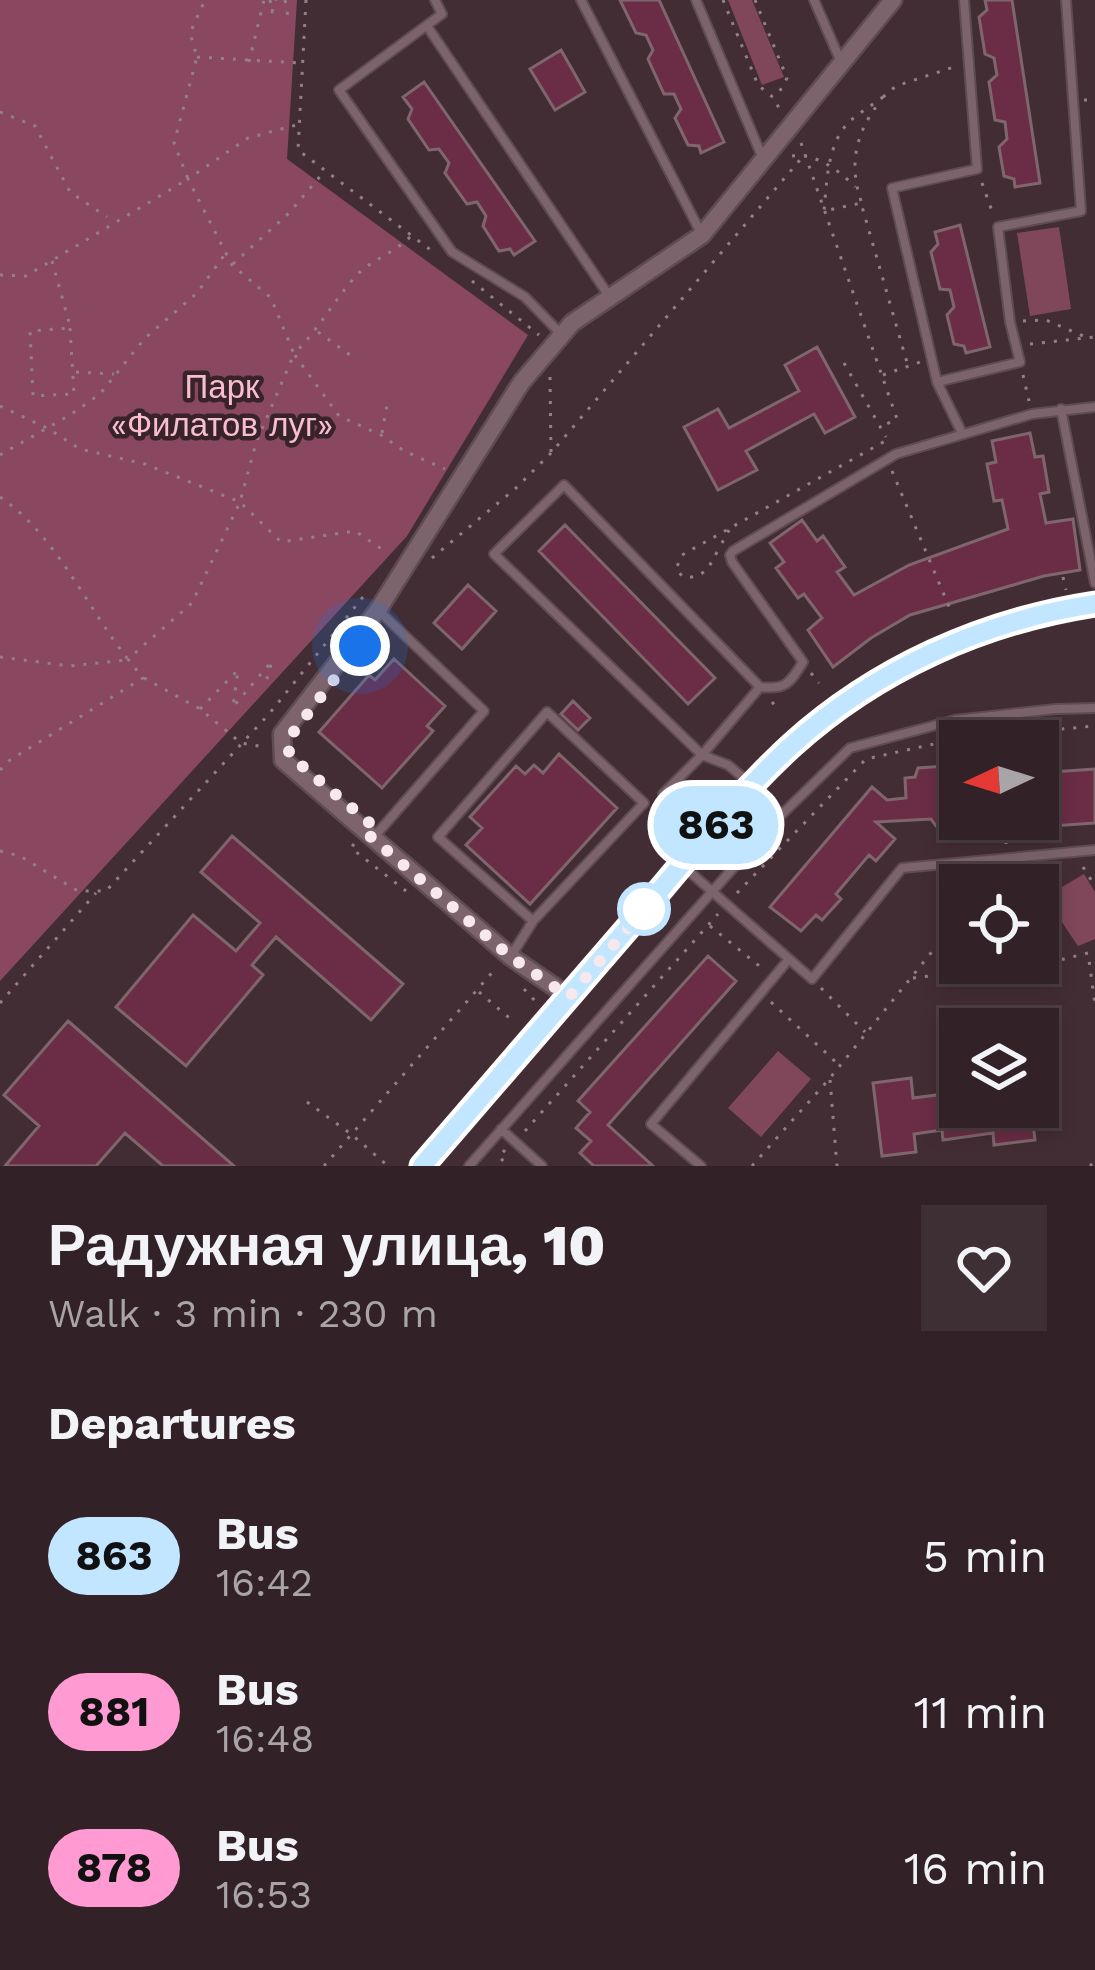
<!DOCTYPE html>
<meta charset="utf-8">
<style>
body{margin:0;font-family:"Work Sans",sans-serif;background:#3d2f33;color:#f1f3f6;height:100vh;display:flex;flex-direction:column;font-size:45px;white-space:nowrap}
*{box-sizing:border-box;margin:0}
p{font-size:39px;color:#a8a4a7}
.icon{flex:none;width:66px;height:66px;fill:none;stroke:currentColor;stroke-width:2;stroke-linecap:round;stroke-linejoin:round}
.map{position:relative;height:1166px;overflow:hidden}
.side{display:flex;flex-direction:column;background:#322227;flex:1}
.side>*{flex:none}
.badge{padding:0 24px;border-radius:39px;font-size:42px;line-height:78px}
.needle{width:78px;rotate:266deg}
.tools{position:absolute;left:939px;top:720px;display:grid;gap:24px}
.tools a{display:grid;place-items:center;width:120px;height:120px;border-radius:0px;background:#322227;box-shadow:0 6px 18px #0003,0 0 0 3px #4d3f44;font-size:60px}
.you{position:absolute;width:60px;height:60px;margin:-30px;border:9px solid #fff;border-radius:50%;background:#1a73e8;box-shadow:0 0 0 18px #1a73e833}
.map>.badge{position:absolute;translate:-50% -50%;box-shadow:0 0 0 6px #fff}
h2{padding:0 48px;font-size:45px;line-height:108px}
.round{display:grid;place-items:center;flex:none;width:126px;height:126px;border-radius:0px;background:#3d2f33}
.headline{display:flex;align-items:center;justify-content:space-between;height:204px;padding:0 48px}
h1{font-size:57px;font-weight:800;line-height:90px}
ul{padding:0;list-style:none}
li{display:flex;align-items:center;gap:36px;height:156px;padding:0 48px}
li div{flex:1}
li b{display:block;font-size:45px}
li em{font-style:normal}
li .badge{min-width:132px;font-weight:700;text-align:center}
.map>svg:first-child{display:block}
.green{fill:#80475b}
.forest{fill:#894860}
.building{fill:#6a2d45;stroke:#7f666d;stroke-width:3}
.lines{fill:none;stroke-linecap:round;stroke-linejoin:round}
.service-casing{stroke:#5f4c52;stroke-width:12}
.minor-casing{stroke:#5f4c52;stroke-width:21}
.path{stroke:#938086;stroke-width:3;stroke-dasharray:3 9;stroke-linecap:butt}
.service{stroke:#7d646c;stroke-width:8}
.minor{stroke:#7d646c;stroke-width:16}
.line-casing{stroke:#fff;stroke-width:27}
.line{stroke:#c2e6ff;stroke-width:18}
.walk{stroke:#f7e8ec;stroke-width:12;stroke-dasharray:0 21.6}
.stop-dot{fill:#fff;stroke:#c2e6ff;stroke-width:6}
.labels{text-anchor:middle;stroke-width:9;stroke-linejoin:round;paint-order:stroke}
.park-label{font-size:33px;fill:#f9bdd0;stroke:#38232a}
</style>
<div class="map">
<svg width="1095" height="1166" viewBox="0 0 1095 1166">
<rect width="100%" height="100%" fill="#432d34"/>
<path class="green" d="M728 0H752L784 77 762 85Z
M1059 227 1071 309 1030 316 1017 233Z
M1084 874 1095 892V939L1078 946 1045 897Z
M778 1051 811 1079 761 1137 728 1108Z"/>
<path class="forest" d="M0 0H297L287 159 528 335 407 536 0 981Z"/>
<path class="building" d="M620 0H659L724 142 701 153 699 146 688 145 675 118 681 109 674 94H664L648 59 653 50 646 35 636 33Z
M985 0H1012L1040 183 1015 187 1014 179 1004 176 999 147 1007 139 1005 122 995 120 989 82 997 75 994 58 985 54 979 17 987 10Z
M561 50 585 92 555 110 530 69Z
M424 82 535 241 514 255 510 249 499 251 483 226 486 216 477 202 467 204 445 173 449 163 439 149 429 150 408 119 412 109 403 97Z
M960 225 990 347 966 353 964 346 954 344 947 315 954 307 950 290 940 289 931 252 938 244 935 232Z
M817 347 855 417 825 433 814 414 746 451 757 470 718 490 684 427 718 409 729 428 799 391 785 365Z
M1030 433 1035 457 1043 456 1049 492 1040 494 1046 523 1073 519 1080 570 1044 576 910 615 871 638 833 667 808 630 822 618 804 594 798 598 776 568 784 562 770 543 802 520 817 541 823 536 845 567 837 572 854 595 909 565 1008 529 1002 500 994 501 987 464 996 462 992 441Z
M565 525 715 678 688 704 539 551Z
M468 585 496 611 462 649 434 623Z
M394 659 445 706 427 726 433 731 382 788 319 732 369 675 375 680Z
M573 701 590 718 578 730 561 714Z
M559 754 617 808 530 904 466 845 482 828 470 817 516 766 525 774 534 765 543 773Z
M960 765V825L936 826 931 819 876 822 895 839 876 861 869 855 836 894 841 899 822 920 816 915 801 931 770 907 872 787 887 800 906 798 905 778 915 777 918 768Z
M1095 769V823L1038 827V773Z
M232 836 403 984 371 1020 276 937 252 965 263 975 186 1066 116 1007 193 915 236 951 260 923 201 872Z
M708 956 736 981 608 1125 653 1166H594L580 1153 591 1141 576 1128 590 1112 578 1101Z
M68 1021 234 1166H163L125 1133 96 1166H5L39 1126 4 1095Z
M911 1078 913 1098 960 1092V1107H1031L1035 1140 994 1145 993 1133 943 1140 942 1130 914 1134 916 1152 882 1156 873 1083Z"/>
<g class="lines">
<g class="service-casing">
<path id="service" d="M435 0 442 14 339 90 452 252 525 297 560 333
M581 0 701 233
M696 0 763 159
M814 0 841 62
M427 26 609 296
M937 382 1020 362 1010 322 998 227 1081 211 1066 0
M1061 409 1095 583
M962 433 937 382 892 188 977 169 964 0
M760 687C786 690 790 683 803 662L732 562 730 555 733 551 896 454 1032 414 1095 407
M663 794 702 755 760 687 564 485 494 554 702 755 728 765 752 785
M374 837 484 711 378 610
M683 866 812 979 902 868 1095 850
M511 956 533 921 438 837 547 712 644 803 533 921
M501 1129 542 1166
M469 1166 773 823 850 748 955 720 1056 709 1095 708
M701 1166 651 1124 789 959"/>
</g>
<g class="minor-casing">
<path id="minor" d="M569 997 511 957 283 760 282 734 378 610 521 383 572 323 702 235 893 0
M422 1166 752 785C845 688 961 623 1095 604"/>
</g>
<path class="path" d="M270 0 272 12 276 0
M285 0 288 17
M306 0 298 150 436 254
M723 0 758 85 775 99 780 111
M755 0 787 78 776 98
M197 57 301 63
M249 62 264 0
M883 97C872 105 861 112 851 120 827 142 827 181 824 211L861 203 908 366
M883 97 896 86 957 66
M1084 100H1095
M0 112 35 126 70 192 107 217
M801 143 897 419 880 427
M792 156C816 153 839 170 855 187
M982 183 993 214
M861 201C849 165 855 135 878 104
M410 237C394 253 369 261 355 277 333 302 318 330 294 354L339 416 381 435 404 451 445 469
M52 261 70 326
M233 264 289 213 323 173
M0 275 26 276 188 179 174 143 197 57 190 33 205 0
M472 281 539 335
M1023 321 1046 320 1088 338
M70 328 74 394 33 396 30 331Z
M318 332 354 358
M1030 344 1095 337
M844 363 886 437
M76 372 114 374
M883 375 920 362
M1023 375 1029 401
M550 377 551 452
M0 406 47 428 80 449 145 464 240 502 281 542 355 531 386 552
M382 433 387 405
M0 455 70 415 100 394 145 338 197 293 225 254
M892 471 950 609
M0 497C56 535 86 606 127 658
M722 543 729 530
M717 552C709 568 703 579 683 577L676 569 682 555 887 440
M432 558 516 488 551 453 805 154
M1063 577 1066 590
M0 657 70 666 126 660
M811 673 819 683
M144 678 200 709 241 743 264 747
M772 702 778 710
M200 709 238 670 233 707 272 661 265 686
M0 770 10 760 143 678 128 659 192 603 240 502 256 443 294 354 271 298 232 265 188 179 248 138 300 124
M1006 819V844
M354 844 351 848 406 891
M0 851 20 856 78 891H106L269 714 367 592
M1083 867 1095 886
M1013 870 1020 885
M985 885 995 872
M737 893 866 759 961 738 1095 726
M1038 923 1056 961 1088 953 1095 1004
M710 926 763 969
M913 978 1056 961
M821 988 865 1032
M524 989 538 1004
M479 992 514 1022
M771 1002 839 1065
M0 1003 96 893
M830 1080 837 1166
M307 1102 351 1134 388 1166
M525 1131 718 914
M505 1150 499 1157 509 1166
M324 1166 496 968
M752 1166 830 1078 960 917
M1090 1166 1095 1161"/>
<use href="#service" class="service"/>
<use href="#minor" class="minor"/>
</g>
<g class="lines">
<g class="line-casing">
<path id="line" d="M422 1166C492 1085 562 1004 632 923 684 863 733 799 792 745 876 669 983 621 1095 604"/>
</g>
<use href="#line" class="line"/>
<path class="walk" d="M360 646 289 738V755L371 824 364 831 511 957 569 997 647 906 644 909"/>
</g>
<circle class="stop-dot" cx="644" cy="909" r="24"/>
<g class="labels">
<g class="park-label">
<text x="222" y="398">Парк<tspan x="222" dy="38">«Филатов луг»</tspan></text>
</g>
</g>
</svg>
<div class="tools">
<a><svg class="needle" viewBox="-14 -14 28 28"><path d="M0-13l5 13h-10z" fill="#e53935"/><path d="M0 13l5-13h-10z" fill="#a8a4a7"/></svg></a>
<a><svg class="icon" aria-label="locate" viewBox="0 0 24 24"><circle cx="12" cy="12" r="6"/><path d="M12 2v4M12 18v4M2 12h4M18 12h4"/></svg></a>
<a><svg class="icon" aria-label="layers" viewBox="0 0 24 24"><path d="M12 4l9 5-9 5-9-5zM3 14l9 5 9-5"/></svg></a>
</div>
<div class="you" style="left:360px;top:646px"></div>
<b class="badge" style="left:716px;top:825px;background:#c2e6ff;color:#111">863</b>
</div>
<section class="side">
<div class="headline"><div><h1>Радужная улица, 10</h1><p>Walk · 3 min · 230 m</p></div><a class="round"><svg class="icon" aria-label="heart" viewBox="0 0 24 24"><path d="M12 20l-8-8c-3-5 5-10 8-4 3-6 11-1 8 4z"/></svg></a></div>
<h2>Departures</h2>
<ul>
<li><span class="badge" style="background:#c2e6ff;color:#111">863</span><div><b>Bus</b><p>16:42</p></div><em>5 min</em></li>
<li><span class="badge" style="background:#ff9ad2;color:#111">881</span><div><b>Bus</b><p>16:48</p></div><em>11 min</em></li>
<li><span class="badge" style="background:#ff9ad2;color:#111">878</span><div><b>Bus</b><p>16:53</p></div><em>16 min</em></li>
</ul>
</section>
